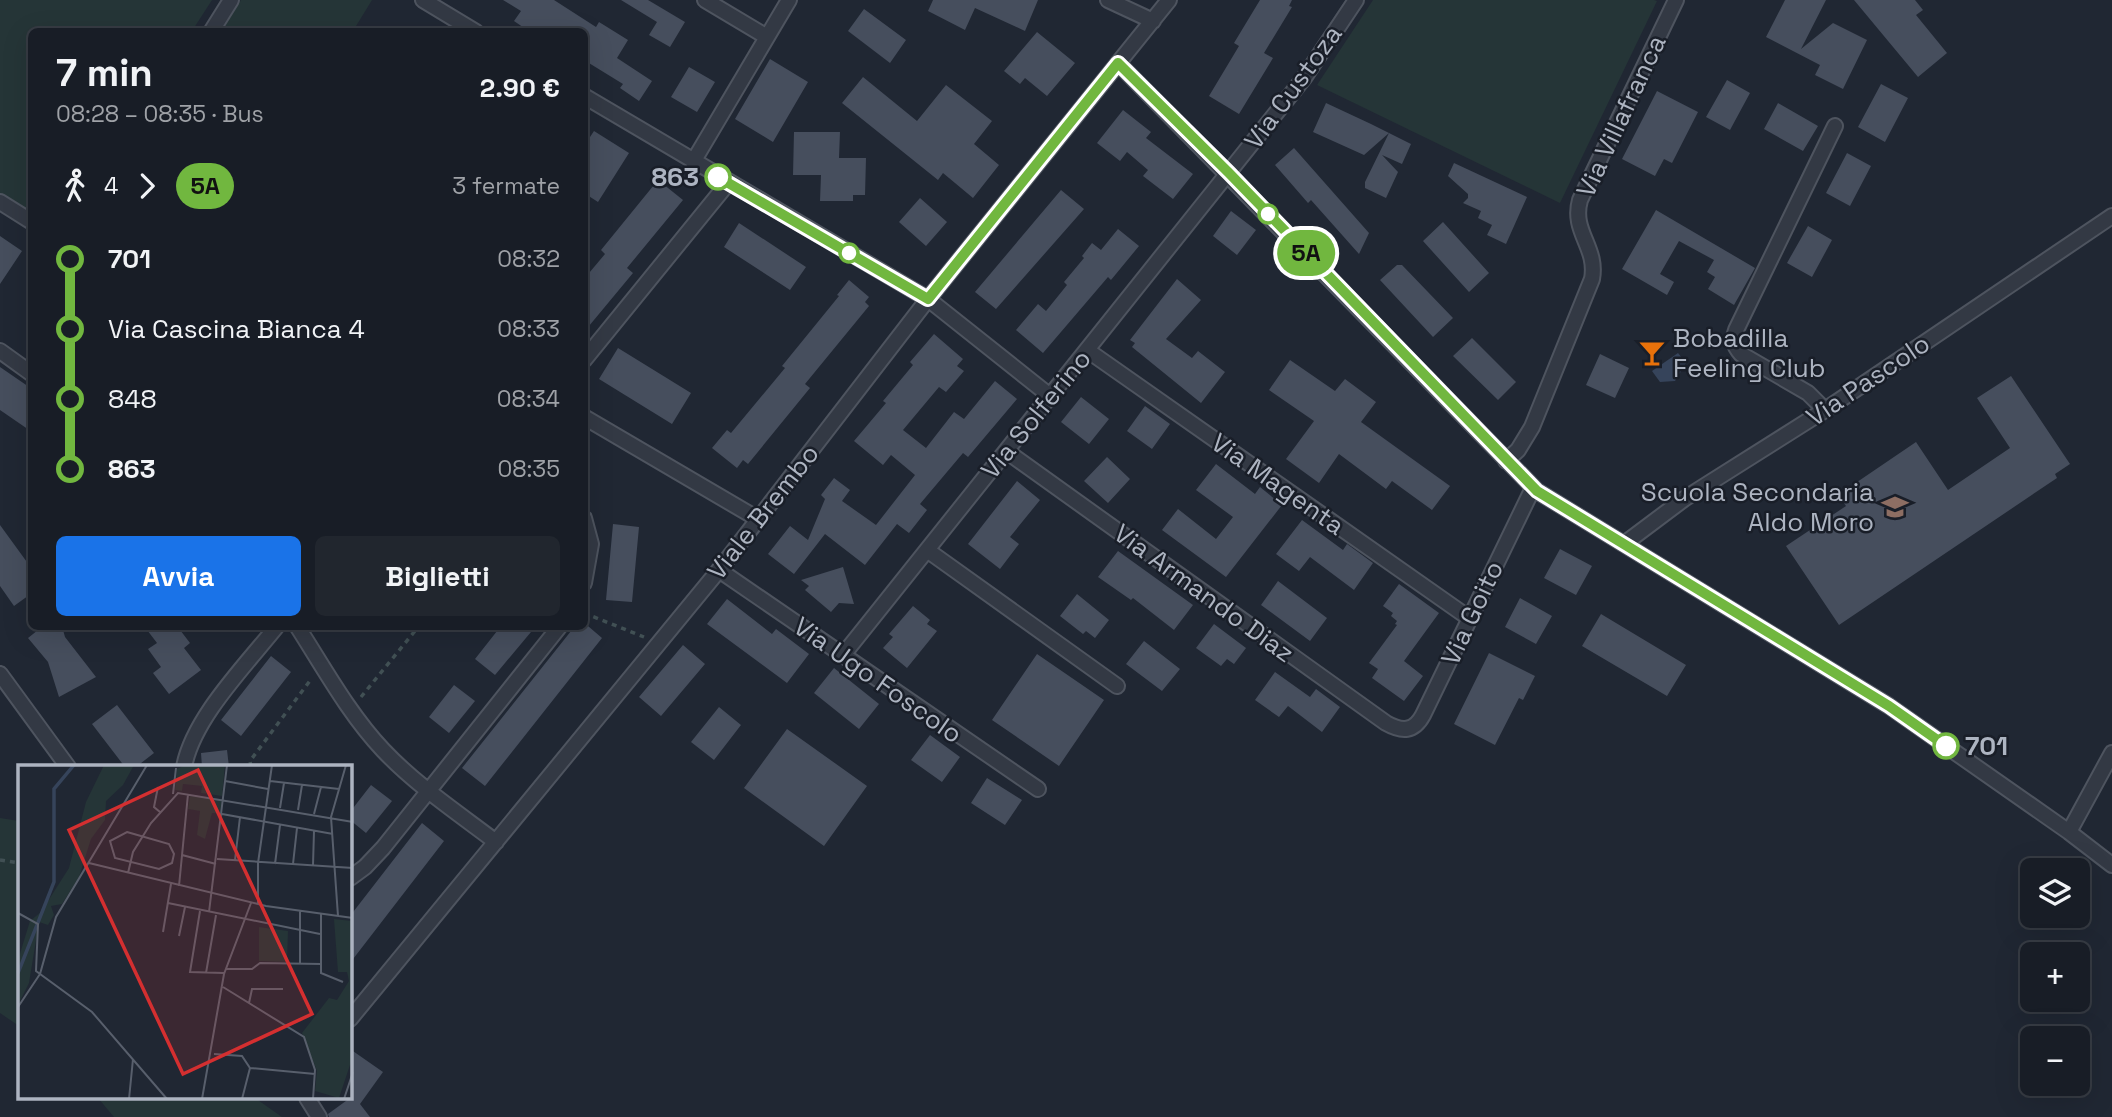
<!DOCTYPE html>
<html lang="it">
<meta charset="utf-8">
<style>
body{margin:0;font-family:"Space Grotesk",sans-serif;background:#21262e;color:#f1f3f6;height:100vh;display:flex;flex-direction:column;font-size:26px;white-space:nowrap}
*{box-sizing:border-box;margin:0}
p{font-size:23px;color:#9fa2a7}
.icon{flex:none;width:38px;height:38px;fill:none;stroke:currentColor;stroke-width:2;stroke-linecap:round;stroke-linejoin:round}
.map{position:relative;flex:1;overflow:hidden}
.side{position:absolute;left:28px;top:28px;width:560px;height:602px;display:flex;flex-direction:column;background:#181d26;border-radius:10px;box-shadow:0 7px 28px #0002,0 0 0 2px #363b43}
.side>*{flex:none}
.badge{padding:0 14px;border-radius:23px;font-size:24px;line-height:46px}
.fabs{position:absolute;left:2020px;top:858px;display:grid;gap:14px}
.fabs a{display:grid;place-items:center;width:70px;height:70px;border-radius:10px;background:#181d26;box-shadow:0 7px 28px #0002,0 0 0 2px #363b43;font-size:35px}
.map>.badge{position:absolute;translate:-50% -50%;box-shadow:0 0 0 4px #fff}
.legs{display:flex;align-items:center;gap:10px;height:77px;padding:0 28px;font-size:23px}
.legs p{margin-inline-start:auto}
.summary{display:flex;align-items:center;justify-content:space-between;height:119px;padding:0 28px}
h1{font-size:38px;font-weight:800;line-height:52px}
.primary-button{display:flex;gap:14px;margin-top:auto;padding:14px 28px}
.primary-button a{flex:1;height:80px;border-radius:10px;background:#1a73e8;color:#fff;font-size:28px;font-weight:800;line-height:80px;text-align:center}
.primary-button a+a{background:#21262e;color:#f1f3f6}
ul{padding:0 28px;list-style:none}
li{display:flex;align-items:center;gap:24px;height:70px;font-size:26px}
li i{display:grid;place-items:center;width:10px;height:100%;margin:0 9px;background:currentColor}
li i::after{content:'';width:18px;height:18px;margin:-9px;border:5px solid;border-radius:50%;background:#181d26}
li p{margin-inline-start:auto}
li:first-child i{background:linear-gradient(#0000 50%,currentColor 0)}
li:last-child i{background:linear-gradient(currentColor 50%,#0000 0)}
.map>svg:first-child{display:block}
.green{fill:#253537}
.water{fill:#36445b}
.building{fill:#464e5d}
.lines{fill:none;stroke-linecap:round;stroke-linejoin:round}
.minor-casing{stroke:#4e545f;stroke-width:18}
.path{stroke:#415054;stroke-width:3.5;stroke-dasharray:5 5;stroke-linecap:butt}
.minor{stroke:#333944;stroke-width:14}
.line-1-casing{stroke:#fff;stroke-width:16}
.line-1{stroke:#71b73f;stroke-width:10}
.stop-1-dot{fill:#fff;stroke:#71b73f;stroke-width:3.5}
.labels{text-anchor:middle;stroke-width:5;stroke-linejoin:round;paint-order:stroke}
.street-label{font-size:26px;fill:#adb4c1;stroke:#191e28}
.stop-label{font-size:26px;font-weight:bold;fill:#adb4c1;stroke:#191e28;text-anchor:end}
.poi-label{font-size:26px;fill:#adb4c1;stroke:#191e28;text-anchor:start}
.inset-river{fill:none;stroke:#36445b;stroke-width:3.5}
.inset-road{fill:none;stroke:#585f6c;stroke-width:2}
.view{fill:#d42f30;fill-opacity:0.15;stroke:#d42f30;stroke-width:3.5}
.inset-edge{fill:none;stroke:#adb4c1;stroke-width:3.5}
</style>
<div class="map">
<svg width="2112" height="1117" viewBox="0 0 2112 1117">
<rect width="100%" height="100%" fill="#202733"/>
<path class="green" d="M0 0H212L192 31H138L130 27 127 32H32L31 214 0 194Z
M241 0H372L353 31H222Z
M1373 0H1654L1657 1 1560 203 1317 85Z
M0 818 19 821V1026L0 1013Z
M98 1098H255L282 1117H114Z"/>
<path class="water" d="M1678 353 1686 363 1675 381 1660 382 1652 371Z"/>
<path class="building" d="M503 0H554L596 27 599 22 628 40 617 58 652 81 639 101 620 88 623 84 584 60V32H530L514 21 521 11Z
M621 0H648L685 22 670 47 649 35 657 22Z
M933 0H1038L1025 31 975 8 965 30 928 11Z
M1260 0H1292L1289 6 1292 7 1264 53 1273 58 1239 114 1209 96 1239 46 1234 43Z
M1785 0H1826L1801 49 1833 23 1867 40 1843 89 1815 75 1820 65 1766 37Z
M1854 0H1915L1923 10 1916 15 1947 53 1918 77Z
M864 9 906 40 890 63 848 31Z
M1037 32 1075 63 1047 96 1025 78 1020 84 1004 71Z
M770 59 808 82 773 142 735 119Z
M689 67 715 82 697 112 671 97Z
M863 77 917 121 946 85 992 121 974 144 999 165 973 198 943 173 938 180 842 103Z
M1727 80 1750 93 1730 130 1706 117Z
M1881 84 1908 98 1885 142 1858 127Z
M1657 91 1698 112 1672 163 1664 159 1655 176 1622 159Z
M1326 103 1371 124 1389 133 1364 155 1313 132Z
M1778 103 1818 126 1803 151 1764 129Z
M1123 110 1151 132 1146 138 1193 174 1173 199 1143 176 1148 170 1127 152 1120 161 1097 143Z
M594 131 629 153 598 202 584 193V146Z
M794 132H840L839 158H866L865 195H853V201H820L821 175H793Z
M1389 133 1411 144 1402 164 1382 155 1398 172 1386 198 1365 188V182Z
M1294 148 1369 233 1359 254 1311 200 1308 203 1275 165Z
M1847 153 1871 166 1850 206 1826 193Z
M1454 163 1527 197 1506 244 1487 235 1492 225 1478 218 1481 211 1463 203 1468 198V194L1448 176Z
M658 180 683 200 627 268 633 273 584 332V279L605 254 601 250Z
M1061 190 1084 209 996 309 975 292Z
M920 198 947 222 926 246 899 222Z
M1656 210 1755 268 1734 305 1708 289 1715 277 1707 272 1714 260 1679 241 1660 274 1674 282 1667 295 1622 269Z
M1231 211 1256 230 1237 255 1213 236Z
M1443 222 1489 273 1469 292 1423 241Z
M739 223 806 267 790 290 724 247Z
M1808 226 1832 240 1812 277 1787 263Z
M1118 229 1139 246 1111 280 1108 277 1043 353 1016 330 1038 304 1046 311 1067 285 1064 282 1084 258 1082 256 1092 243 1101 250Z
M0 236 22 251 0 284Z
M1397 265H1402L1453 318 1433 337 1380 280Z
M1177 279 1201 300 1166 339 1192 358 1198 351 1225 372 1201 403 1132 347 1135 343 1130 340Z
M849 280 869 297 865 302 869 306 805 384 810 388 748 464 743 460 737 468 712 448 727 430 731 433 785 368 782 366 839 296 837 295Z
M934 334 963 359 957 366 964 371 946 392 939 387 903 430 926 448 954 412 964 419 995 381 1017 399 968 457 963 453 920 504 927 510 909 533 897 524 865 565 825 534 794 574 768 554 790 526 808 540 825 499 821 495 834 478 850 490 842 501 876 525 915 475 891 455 883 465 854 441 886 403 883 401 913 365 910 362Z
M1472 338 1516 382 1498 400 1453 356Z
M618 348 691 393 672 424 599 379Z
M1600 354 1629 368 1615 398 1586 385Z
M1290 360 1335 391 1345 379 1376 402 1361 422 1450 486 1432 510 1392 481 1386 489 1339 454 1319 483 1286 459 1314 421 1269 390Z
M0 367 32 389V432L0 410Z
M2011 376 2070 464 2055 474 2057 478 1839 625 1786 546 1846 506 1838 495 1916 442 1948 490 2010 448 1977 398Z
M1081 397 1109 419 1089 444 1061 422Z
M1145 406 1170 424 1152 449 1127 431Z
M1107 457 1130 479 1108 503 1084 481Z
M1216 464 1255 494 1260 487 1282 505 1226 577 1162 530 1178 509 1216 539 1233 517 1196 490Z
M1017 481 1040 500 1010 537 1019 544 1000 569 968 544Z
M1302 520 1343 550 1347 544 1373 563 1354 590 1310 557 1299 571 1276 554Z
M613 524 639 527 632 602 606 600Z
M0 525 32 569V593L14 606 0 586Z
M1560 549 1592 566 1576 595 1544 578Z
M1118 551 1193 605 1174 630 1133 598 1131 600 1098 577Z
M843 567 854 604 839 603 831 612 805 590 809 586 801 580Z
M1278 581 1327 618 1310 641 1261 605Z
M1399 584 1439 613 1404 661 1423 676 1404 701 1372 678 1378 669 1369 663 1397 625 1395 624 1397 621 1391 616 1393 613 1383 606Z
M1077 594 1109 620 1095 638 1086 631 1083 634 1060 616Z
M1520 598 1552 616 1536 644 1505 627Z
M727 599 772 634 776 629 809 654 787 683 707 624Z
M913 606 930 620 927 624 937 631 907 668 883 648 893 637 889 634Z
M1601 614 1686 665 1667 696 1582 646Z
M1214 624 1246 648 1234 664 1227 659 1221 666 1196 648Z
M43 626H62L65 637 96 677 59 697 48 662 28 638Z
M144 626H177L190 643 184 648 201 670 169 694 153 673 161 667 148 649 157 643Z
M501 626H536L495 675 475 659Z
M575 626H588L602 638 485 786 462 768Z
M1144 641 1180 669 1162 691 1126 664Z
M683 645 705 664 661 716 639 697Z
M1489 653 1535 676 1523 700 1519 698 1495 745 1454 724Z
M1037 654 1104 700 1059 766 992 720Z
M271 656 291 672 241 736 221 720Z
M834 668 879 704 859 729 814 693Z
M1275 672 1310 697 1316 689 1340 707 1322 732 1288 706 1279 717 1255 700Z
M454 685 475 701 449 733 429 717Z
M117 705 154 753 136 767H125L92 724Z
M719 707 741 725 714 760 691 742Z
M787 729 867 786 824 846 744 788Z
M930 735 960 757 942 782 911 760Z
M227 750 229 767H202L201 753Z
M987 778 1022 800 1005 825 971 803Z
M371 785 392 801 366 833 350 820V812Z
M422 823 444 841 350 963V916Z
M350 1049 383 1072 360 1104 370 1117H329L328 1114 350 1098Z"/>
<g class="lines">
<g class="minor-casing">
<path id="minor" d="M423 0 476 32
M705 0 767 37
M1108 0 1153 21
M211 32 231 0
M1118 63 1537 491 1889 706 2069 832 2112 865
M584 96 928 299 1050 396
M693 162 789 0
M0 202 32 222
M1087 350 1469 618
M0 351 32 374
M584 360 728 183
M1825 410 1808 393 1741 354C1734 346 1732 340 1736 330L1835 126
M584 417 758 519
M1006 451 1386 723C1402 732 1414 732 1423 715L1533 488
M1506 461 1518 450 1532 427 1592 279C1598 247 1571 232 1580 200L1676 0
M584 518 591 544 584 583
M1624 544 1684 499 1825 410 2112 216
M927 550 1117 686
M719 570 1038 789
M297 626C324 668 349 714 383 750 416 785 458 813 496 842
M843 655 1304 78 1356 0
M0 674 68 767
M184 767C193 718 246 665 277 626
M2069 832 2112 753
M350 878 365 867 383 848 560 626
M350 1019 719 570 928 299 1169 0
M307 1098 319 1117"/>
</g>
<path class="path" d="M584 613 644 637
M361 697 419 626
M251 767 250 761 312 678
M0 860 19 863"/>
<use href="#minor" class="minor"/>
</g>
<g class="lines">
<g class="line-1-casing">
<path id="line-1" d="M718 177 928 299 1118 63 1229 173 1537 491 1889 706 1946 746"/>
</g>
<use href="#line-1" class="line-1"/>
</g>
<defs>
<g id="bar-bare" transform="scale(2.1)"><path d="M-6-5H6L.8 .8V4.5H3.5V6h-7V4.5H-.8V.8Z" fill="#e8710a" stroke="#191e28" stroke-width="2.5" paint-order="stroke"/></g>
<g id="school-bare" transform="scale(2.1)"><path d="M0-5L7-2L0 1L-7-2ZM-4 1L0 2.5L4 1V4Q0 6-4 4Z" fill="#8d6e63" stroke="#191e28" stroke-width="2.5" paint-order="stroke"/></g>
</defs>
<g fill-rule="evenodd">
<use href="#bar-bare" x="1652" y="353"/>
<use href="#school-bare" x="1895" y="507"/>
</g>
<g class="stop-1-dot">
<circle cx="718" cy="177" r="12"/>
<circle cx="1268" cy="214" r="9"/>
<circle cx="849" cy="253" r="9"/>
<circle cx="1946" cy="746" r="12"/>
</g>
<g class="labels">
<g class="street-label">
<text transform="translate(1293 87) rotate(-54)" y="9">Via Custoza</text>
<text transform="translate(1621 116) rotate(-65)" y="9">Via Villafranca</text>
<text transform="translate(1868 380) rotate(-34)" y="9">Via Pascolo</text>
<text transform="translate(1036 414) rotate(-51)" y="9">Via Solferino</text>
<text transform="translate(1278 484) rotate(35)" y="9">Via Magenta</text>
<text transform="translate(763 512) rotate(-52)" y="9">Viale Brembo</text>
<text transform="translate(1204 593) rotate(36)" y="9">Via Armando Diaz</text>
<text transform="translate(1472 613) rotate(-65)" y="9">Via Goito</text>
<text transform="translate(878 680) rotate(35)" y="9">Via Ugo Foscolo</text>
</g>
<g class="stop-label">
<text x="699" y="186">863</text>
<text x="1965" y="755" text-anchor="start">701</text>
</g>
<g class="poi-label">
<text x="1673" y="347">Bobadilla<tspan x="1673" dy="30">Feeling Club</tspan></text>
<text x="1874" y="501" text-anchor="end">Scuola Secondaria<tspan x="1874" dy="30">Aldo Moro</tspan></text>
</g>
</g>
<g transform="translate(18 765)">
<rect width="334" height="334" fill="#202733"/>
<path d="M86 0H116L105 20 88 36 87 55 73 74 61 112 44 139 33 141 36 150 30 160 21 157 11 218 0 240V195L12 156 23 147 51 103 68 37ZM167 0H207L204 31 183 28 184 21 165 19 164 26 157 25 159 4ZM172 31 204 34 202 48H194L187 74 179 70 182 46 170 44ZM316 154 334 156V294L321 333 297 326 299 306 284 268 311 233 319 235 331 216 329 207H320ZM241 162 270 166 269 197 241 196Z" fill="#253537"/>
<path class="inset-river" d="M0 208 36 117V24L56 0"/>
<path class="inset-road" d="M264 0H305M207 16 250 24M252 16 321 24M140 22 136 42 142 47M155 29 158 3M262 43 266 18M280 45 284 20M204 49 315 69M296 49 303 22M109 67 151 79 156 89 154 98 141 104 97 93 92 76ZM164 90 198 99M199 94 335 103M217 95 222 52M71 98 248 141 335 153M257 99 262 60M275 99 279 63M295 100 296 66M110 108 115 87 133 58 160 28 335 57M161 121 170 29M150 138 302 169M240 139V98L254 0M182 146 172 207 206 208M282 146V199M191 147 209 0M0 148 20 159 18 206 74 247 149 334M303 149V208L325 217M320 151 313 52 328 0M145 167 153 119M161 171 167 142M208 204H234L242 198 303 199M188 208 198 150M22 209 38 152 129 0M205 222 286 272 297 305 295 334M231 238 234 224H265M0 242 22 209M196 289 224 291 232 303 297 309M111 334 115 294M184 334 206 209 233 138M224 334 232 303M326 334 335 307"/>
<path class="view" d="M180 5 294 249 165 309 51 65Z"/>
<rect width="334" height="334" class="inset-edge"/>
</g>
</svg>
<div class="fabs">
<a><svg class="icon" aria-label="layers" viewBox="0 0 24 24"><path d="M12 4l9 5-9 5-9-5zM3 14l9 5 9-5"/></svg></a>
<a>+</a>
<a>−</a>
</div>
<b class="badge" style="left:1306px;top:253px;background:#71b73f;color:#111">5A</b>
<section class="side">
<div class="summary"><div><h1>7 min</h1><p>08:28 – 08:35 · Bus</p></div><b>2.90 €</b></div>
<div class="legs"><svg class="icon" aria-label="walk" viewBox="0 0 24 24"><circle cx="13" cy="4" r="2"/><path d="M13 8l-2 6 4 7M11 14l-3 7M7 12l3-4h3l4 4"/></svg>4<svg class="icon" aria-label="forward" viewBox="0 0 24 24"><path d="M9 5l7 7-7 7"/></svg><b class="badge" style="background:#71b73f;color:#111">5A</b><p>3 fermate</p></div>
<ul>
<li><i style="color:#71b73f"></i><b>701</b><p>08:32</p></li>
<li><i style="color:#71b73f"></i><span>Via Cascina Bianca 4</span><p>08:33</p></li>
<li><i style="color:#71b73f"></i><span>848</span><p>08:34</p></li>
<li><i style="color:#71b73f"></i><b>863</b><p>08:35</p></li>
</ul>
<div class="primary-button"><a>Avvia</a><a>Biglietti</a></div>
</section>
</div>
